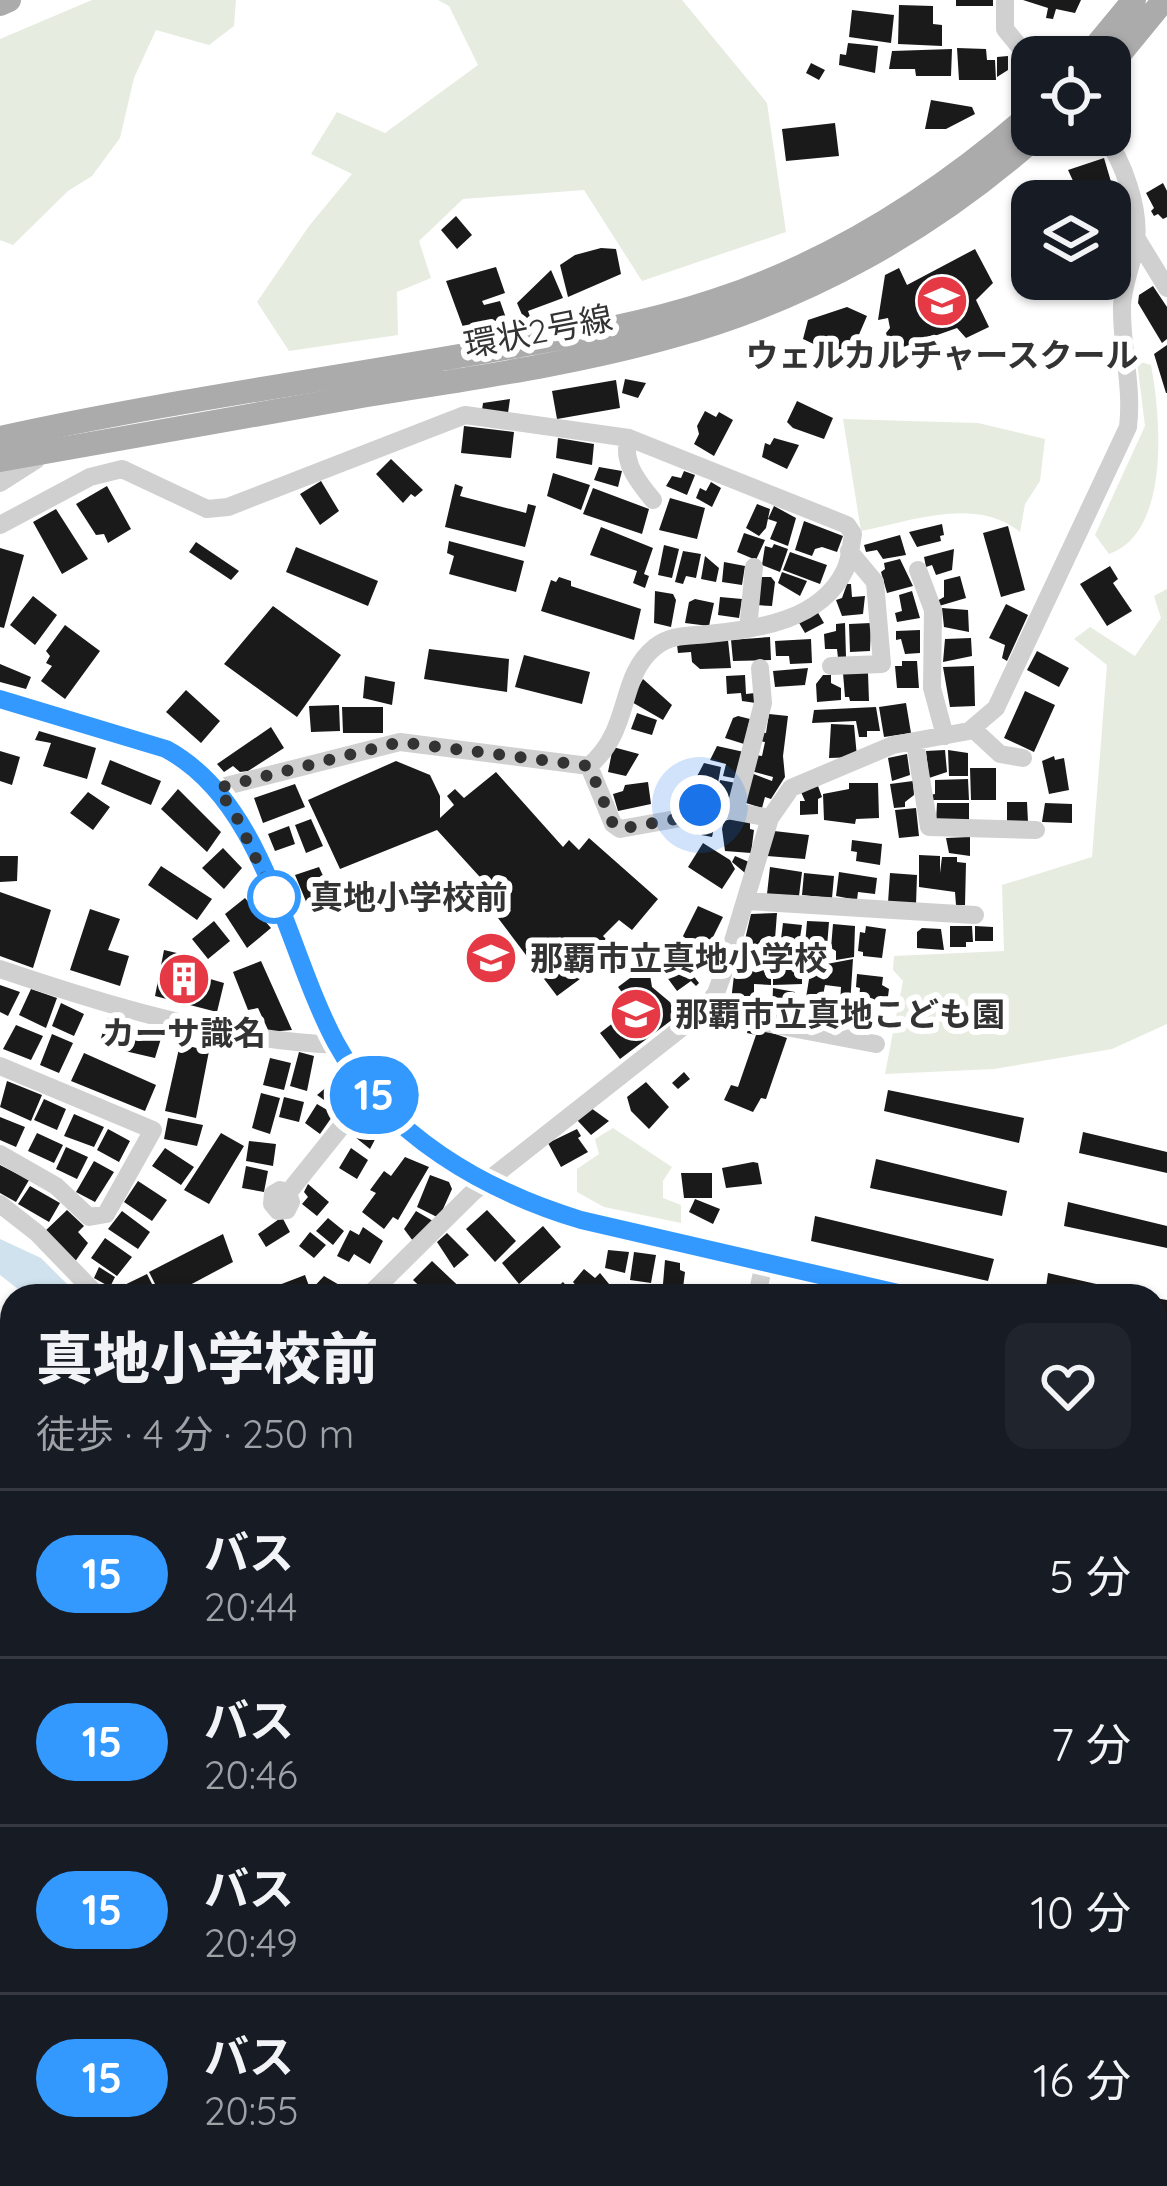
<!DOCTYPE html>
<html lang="ja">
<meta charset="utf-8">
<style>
body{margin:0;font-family:Quicksand,"Noto Sans JP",sans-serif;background:#20242c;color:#f1f3f6;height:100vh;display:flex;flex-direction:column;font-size:45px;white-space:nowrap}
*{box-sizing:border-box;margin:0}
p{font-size:39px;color:#9ea1a6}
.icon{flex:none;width:66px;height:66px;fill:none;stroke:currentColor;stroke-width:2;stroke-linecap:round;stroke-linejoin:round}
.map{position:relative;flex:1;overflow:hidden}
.drawer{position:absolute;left:0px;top:1284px;width:1167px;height:903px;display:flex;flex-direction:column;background:#171b24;border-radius:36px 36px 0 0;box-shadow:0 3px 9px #0004}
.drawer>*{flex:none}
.badge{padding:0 24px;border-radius:39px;font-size:42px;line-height:78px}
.fabs{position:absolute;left:1011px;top:36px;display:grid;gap:24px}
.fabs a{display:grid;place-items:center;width:120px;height:120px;border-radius:24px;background:#171b24;box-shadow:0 3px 9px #0004;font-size:60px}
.you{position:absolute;width:60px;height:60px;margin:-30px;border:9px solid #fff;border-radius:50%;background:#1a73e8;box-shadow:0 0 0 18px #1a73e833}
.map>.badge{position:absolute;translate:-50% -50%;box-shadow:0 0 0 6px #fff}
.round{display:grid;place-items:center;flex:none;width:126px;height:126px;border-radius:24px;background:#20242c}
.headline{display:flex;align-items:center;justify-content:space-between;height:204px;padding:0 36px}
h1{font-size:57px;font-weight:800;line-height:90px}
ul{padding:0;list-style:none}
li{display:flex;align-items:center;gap:36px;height:168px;padding:0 36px;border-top:3px solid #363941}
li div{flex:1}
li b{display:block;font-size:45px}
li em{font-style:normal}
li .badge{min-width:132px;font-weight:700;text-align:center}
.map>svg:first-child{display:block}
.green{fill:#e6ecdf}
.water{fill:#cfe2ee}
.building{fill:#1a1a1a}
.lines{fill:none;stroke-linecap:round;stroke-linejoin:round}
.minor{stroke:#d0d0d0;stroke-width:18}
.major{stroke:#ababab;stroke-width:24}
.highway{stroke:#9a9a9a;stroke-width:27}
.major-bridge{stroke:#ababab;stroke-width:24}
.line-casing{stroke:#fff;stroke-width:27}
.line{stroke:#39f;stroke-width:18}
.walk{stroke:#333;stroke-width:12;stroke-dasharray:0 21.6}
.stop-dot{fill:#fff;stroke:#39f;stroke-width:6}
.labels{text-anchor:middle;stroke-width:12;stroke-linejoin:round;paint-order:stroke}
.street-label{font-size:33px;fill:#333;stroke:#fff}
.poi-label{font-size:33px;font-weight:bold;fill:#333;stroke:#fff}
.stop-label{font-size:33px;font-weight:bold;fill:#333;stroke:#fff;text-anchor:start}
</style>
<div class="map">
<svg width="1167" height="2186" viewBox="0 0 1167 2186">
<rect width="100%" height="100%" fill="#fff"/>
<path class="green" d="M92 0H236L234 26 209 45 156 30 134 78 120 138 92 176 68 191 13 245 0 240V39Z
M438 0H682L767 103 786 232 642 281 584 190 463 199 419 241 431 278 397 292 398 335 289 351 257 302 309 226 352 174 311 154 337 112 385 133 478 65 449 6Z
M1137 361 1151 365C1163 429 1167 534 1109 554L1095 535 1145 426Z
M843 419 978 423 1045 439 1040 481 1025 504 1020 532C976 496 912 521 861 531Z
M1167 589V1024L1112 1049 994 1069 885 1074 903 981 893 970 894 956 1004 951 1002 885 1092 857 1107 665 1074 639 1090 627 1135 656 1161 618 1154 596Z
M613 1128 672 1167 663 1181V1198L681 1205V1223L604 1207 577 1192V1169L599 1154 595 1139Z"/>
<path class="water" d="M0 1239 41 1258 79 1296H27L0 1275Z"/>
<path class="building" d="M956 0H993V6H956Z
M1023 0H1081L1075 13 1056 9 1053 19 1046 18 1048 8Z
M899 5 933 6V24L942 25V46L898 44Z
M852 10 894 15 891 43 849 37Z
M848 43 878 46 875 73 839 65 840 54 846 55Z
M957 48 986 49 987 60H995L996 80H959Z
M952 49 951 76H916L915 69H889L892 51Z
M1008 56V70L997 77V57Z
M811 63 825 70 819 80 806 73Z
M931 100 972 107 975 114 946 129H925Z
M835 123 839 156 786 161 782 129Z
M1104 158 1117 202 1038 201 1053 190 1074 183 1068 170Z
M1163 183 1167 191V217L1163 219 1158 214 1154 216 1151 211 1154 208 1146 193Z
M456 216 472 235 457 249 441 230Z
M1029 223 1032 249 1021 254 1011 233Z
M601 248 616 249 621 274 568 297 560 265 575 255Z
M975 249 993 283 976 300 989 327 966 338 957 328 892 351 886 333 890 328 888 318 878 320 885 275 899 268 907 285Z
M1025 258 1032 259V276L1022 275Z
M496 267 505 293 482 301 484 305 500 301 506 318 464 330 446 281Z
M551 270 563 298 528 311 532 322 526 324 517 303Z
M1153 286 1167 307V339L1162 343 1138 303 1139 295Z
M847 307 867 316 848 360 803 339 808 320Z
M1167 345V393H1166L1154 354Z
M625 379 646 383 638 398 622 393Z
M616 380 620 408 557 419 552 391Z
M510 399 508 413 482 410 483 403Z
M797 401 833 418 824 439 793 428 787 422Z
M705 411 716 417 719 412 733 420 714 456 694 444 699 434 697 426Z
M464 426 514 432 511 458 461 453Z
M558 438 594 444 592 465 556 458Z
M774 438 799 445 787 469 762 457 765 443 770 445Z
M391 459 423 490 415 497 411 494 403 503 376 474Z
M599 467 622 471 618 487 594 480Z
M684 471 695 475 687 495 666 486 672 476 681 478Z
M553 473 590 485 581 510 547 496Z
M321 481 339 511 320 525 300 494Z
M711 482 721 488 712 507 696 498 700 488 706 491Z
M455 484 463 487 460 496 526 513 528 504 536 506 525 547 445 527Z
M107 486 131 529 108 543 104 534 96 535 76 504Z
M593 488 649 509 642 534 583 514Z
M670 498 705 508 697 539 659 530Z
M757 504 770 509 766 528 759 536 746 528Z
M774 506 796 518 788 546 770 539 777 522 768 519Z
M56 509 88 559 62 574 33 522Z
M804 521 843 536 837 552 822 547 815 549 812 556 795 550Z
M942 524 944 535 940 536 941 541 917 547 909 532Z
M1008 526 1025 590 1001 597 983 533Z
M601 527 653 548 644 574 649 576 645 588 633 583 637 571 590 555Z
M744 533 765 540 756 560 737 552Z
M900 535 906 555 883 559 877 550 866 552 864 545Z
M449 541 524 561 516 592 449 574 454 556 447 553Z
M196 542 239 571 231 580 189 552Z
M774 544 788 549 780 572 762 565 765 546 772 548Z
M664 545 679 549 672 578 658 575Z
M296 547 378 581 368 606 286 572Z
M0 548 24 555 4 628 0 627Z
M954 549 952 570 936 575 932 565 926 567 924 557Z
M683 551 701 554 696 578 686 576 683 584 675 582Z
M790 552 827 565 820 584 783 570Z
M705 556 719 568 716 582 701 579Z
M900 559 913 586 887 593 881 572 885 569 884 563Z
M724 562 745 566 742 585 722 582Z
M1110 566 1118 579 1113 583 1132 611 1107 626 1080 584Z
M782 572 807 581 800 596 778 583Z
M960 576 966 598 939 606 937 601 944 597V580Z
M559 577 571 581V586L641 609 634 640 541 611 551 580 556 582Z
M760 577H771L775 582 772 606 756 605Z
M847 584H851L852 597 865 596 863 614 842 616 836 600 842 598Z
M655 591 673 594 676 600 671 627 654 623Z
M912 591 920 618 897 622 895 613 902 611 899 595Z
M33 596 57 615 35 645 10 625Z
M720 597 742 599 739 618 718 615Z
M695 599 714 603 709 626 685 623 689 602Z
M1006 604 1028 615 1007 661 1002 658 1005 645 989 638Z
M273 606 341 655 297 717 224 664Z
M942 608 968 610 969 632 944 627Z
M817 611 824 623 805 633 798 621Z
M845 623 846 657 838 658 837 649H825L824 634 836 631V624Z
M871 623 870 651 850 652 849 624Z
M65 625 100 651 65 699 41 681 52 666 46 663 50 656 46 651Z
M920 630V653L905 654 901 639 896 640V631Z
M770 637 771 660 733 661 731 640Z
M971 638 972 656 943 662 945 639Z
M811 639 812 663 790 664 789 656H776L775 641Z
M728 640 731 668 700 669 692 662 691 652 678 653 677 645Z
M429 649 509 659 507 692 424 679Z
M1037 651 1069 668 1059 687 1027 670Z
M524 655 590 672 582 704 515 687Z
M902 661H917L919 688H897L895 666H902Z
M0 664 31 677 26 689 0 682Z
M974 666 975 706 950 707 943 667Z
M808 668 805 685 775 687 773 671Z
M843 673H868L869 701H850L849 697H845Z
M745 675 746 694 755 693 756 703 742 701 741 693 727 694 726 676Z
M823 675H831V683L841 688V700L817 702 816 684Z
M365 676 395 682 392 705 363 698Z
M643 679 672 705 663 720 630 701Z
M186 690 220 721 201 743 166 712Z
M1025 691 1055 705 1034 752 1004 738Z
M906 703 911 733 884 737 879 707Z
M339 705 340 731 311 732 309 706Z
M342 707H383V733H343Z
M876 707 880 731H867V737H859L856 721 812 723 814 710Z
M637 713 657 720 652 735 631 729Z
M769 714 788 716 783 756 785 777 771 799 765 797 762 808 746 803 751 773 772 781 773 777 751 771 755 755 762 756 765 742 759 741 761 732 766 733Z
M738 716 750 719 744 744 725 738 733 718Z
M831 724 854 725 857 757 829 758Z
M271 727 284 748 248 771 240 772 233 766 224 772 217 764Z
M39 731 96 748 87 779 43 766 51 743 35 740Z
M717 746 744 752 738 779 723 776 726 764 710 760Z
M613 747 639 754 626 776 608 772Z
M945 750 947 772 929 778 926 751Z
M948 750 968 753V776H949Z
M0 751 20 757 12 785 0 781Z
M907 754 910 775 892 781 888 758Z
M1054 756 1055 760 1064 758 1069 790 1049 794 1042 761Z
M110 760 161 781 151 805 101 784Z
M396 761 430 775 440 796V818L454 805 447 796 455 789 464 798 496 772 563 847 569 840 579 850 589 838 658 899 632 930 619 920 603 936 615 948 608 953 598 943 568 962 580 979 557 996 498 918 511 911 437 830 340 869 308 800Z
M704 763 721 767 718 783 699 793 694 782Z
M970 768H996V800H971Z
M968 779 969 800H929L930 795 935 794V780Z
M720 780 736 783 731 804 715 800Z
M913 781 914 795 905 802V807L894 808 890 784Z
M648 782 651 804 618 811 613 794 623 791 625 785Z
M849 783H878L879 818 856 819 855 824 824 820 823 794 849 789Z
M295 784 305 807 263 823 254 798Z
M818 786 822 797 818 799V814L800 815V801H805L801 792Z
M178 789 221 832 207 852 161 809Z
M88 792 110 807 93 830 70 813Z
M1007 802H1027L1028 822 1007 823Z
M937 803H969V823H936Z
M1045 803 1072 804V823L1042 822Z
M916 808 919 836 899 838 895 810Z
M701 812 717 815 712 837 696 834Z
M311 819 323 846 306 853 295 825Z
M731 819 750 820V829L754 830 751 853 725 851 722 829 724 821Z
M289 826 295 844 275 851 268 834Z
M774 831 809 835 805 859 767 856Z
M970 837V856L949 853 946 838Z
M852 840 882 844 880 865 856 861 857 852 851 851Z
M703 843 730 860 735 869 722 889 688 867Z
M223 848 242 868 224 889 202 868Z
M919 855 940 856V873L942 857H957V862L966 863 965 905H956L955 892 919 887Z
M0 856H18L17 881 0 882Z
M735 856 749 862 745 873 732 862Z
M161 866 212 899 197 920 148 885Z
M319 867 337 906 312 916 295 875Z
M770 867 802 872 799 896 767 894Z
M839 872 877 878 875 894 858 892 857 900 836 896Z
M804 873 834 876 832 898 802 895Z
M890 873 917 875 916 905 888 903Z
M0 892 51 910 33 968 0 956Z
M245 898 271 928 247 948 225 914Z
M698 906 723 917 701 961 680 951V942Z
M90 909 120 919 108 950 129 956 120 986 70 970Z
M777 913 774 952 743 948 751 914Z
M214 921 230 941 208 959 192 939Z
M807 921 829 922 826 959 804 957Z
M783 923 802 925 797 957 779 955Z
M833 924 855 926 854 957 836 960V951L831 948Z
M866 926 886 929 882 958 863 956V952L858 951 860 932 865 933Z
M950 926H972L973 942H966V947H950Z
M975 926 993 927V941H975Z
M922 928 941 929 944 950 917 948V932Z
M164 950 194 957 193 974 224 983 217 1012 155 996Z
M737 951 755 955 752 964H733Z
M675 952 699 983 696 986 691 981 677 991 658 965Z
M853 959 850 1005 840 1004 841 987 825 985 821 1006 805 1004 811 967Z
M261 961 292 1030 269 1032 258 1008 248 1010 233 972Z
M735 967H765V975H771V985L754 984V996L762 997 761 1012 730 1009Z
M773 967H802V984L773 985Z
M642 969 650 975 652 987 671 1003 677 1016 620 1059 600 1033 618 1019 614 1008 624 995 618 987Z
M857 974 883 977 882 985 889 989 886 1011 869 1032 861 1031 863 1001 859 1000 860 988 856 987Z
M0 985 20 992 8 1016 0 1012Z
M773 988 795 992 794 1010 783 1020 772 1015Z
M31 989 57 998 46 1028 19 1015Z
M61 1003 84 1014 74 1036 52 1026Z
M107 1018 163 1032 155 1058 99 1045Z
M16 1025 43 1036 31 1060 3 1049Z
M749 1025 787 1038 766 1099 761 1098 753 1112 724 1100 731 1085 738 1087 756 1035 747 1033Z
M52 1034 73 1043 59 1073 40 1065Z
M180 1044 209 1051 196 1118 165 1111Z
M299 1052 314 1056 307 1091 290 1086Z
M84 1053 156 1085 145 1111 71 1081Z
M270 1058 291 1063 284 1090 263 1085Z
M684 1072 690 1079 678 1089 672 1083Z
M335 1080 347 1088 334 1107 317 1095Z
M7 1081 42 1095 31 1121 0 1107Z
M646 1082 669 1107 649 1129 631 1111 627 1097Z
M888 1090 1024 1118 1019 1143 884 1111Z
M261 1093 280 1098 270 1134 252 1128Z
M284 1097 304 1102 299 1122 279 1117Z
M44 1099 66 1109 57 1130 34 1120Z
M317 1104 334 1114 320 1134 305 1123Z
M591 1108 609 1121 591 1135 577 1120Z
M361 1113 381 1128 370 1149 350 1133Z
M74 1114 104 1127 94 1147 64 1136Z
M0 1117 25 1127 16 1147 0 1140Z
M168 1118 203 1125 197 1146 164 1139Z
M108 1129 130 1141 119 1162 97 1150Z
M577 1129 581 1136 578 1138 588 1152 561 1167 548 1143Z
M1083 1132 1167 1152V1173L1079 1153Z
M37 1133 63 1145 54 1163 28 1151Z
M221 1133 244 1146 209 1204 184 1190Z
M249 1141 276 1144 273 1166 246 1161Z
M66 1147 88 1157 77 1179 56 1169Z
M165 1148 194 1167 181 1185 152 1166Z
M351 1148 368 1160 357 1179 339 1168Z
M405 1157 429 1167 398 1220 393 1217 384 1229 362 1212 376 1193 370 1190 384 1171 391 1176Z
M876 1159 1007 1191 1002 1216 870 1188Z
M94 1161 114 1172 95 1202 76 1192Z
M753 1162 758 1163 762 1184 726 1188 722 1168Z
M0 1165 29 1180 16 1202 0 1193Z
M246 1166 268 1171 264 1192 242 1188Z
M681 1173H712V1198H684Z
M430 1175 449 1182 452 1189 439 1218 417 1207Z
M138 1181 167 1200 152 1221 124 1202Z
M308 1184 329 1202 317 1216 302 1204 308 1197 304 1192Z
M30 1186 60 1203 49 1222 18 1204Z
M695 1199 720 1209 713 1224 689 1212Z
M1068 1202 1167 1226V1248L1064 1226Z
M67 1210 84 1226 78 1232 88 1243 72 1266 43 1233Z
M487 1210 516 1241 495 1262 466 1229Z
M122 1211 150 1232 138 1249 108 1229Z
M416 1211 433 1221 413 1241 404 1229Z
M815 1216 994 1259 988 1281 811 1241Z
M282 1217 290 1232 266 1247 258 1234Z
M328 1218 344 1231 333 1245 316 1231Z
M543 1226 561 1247 519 1284 502 1263Z
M363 1227 383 1241 370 1264 354 1254 349 1262 337 1256 350 1230 359 1235Z
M310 1232 326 1245 314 1258 299 1246Z
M447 1233 469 1255 454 1268 437 1242Z
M223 1234 233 1262 188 1286 193 1296H161L149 1272Z
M105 1238 132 1257 117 1276 91 1258Z
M608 1250 629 1252 625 1273 605 1268Z
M634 1252 656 1255 651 1283 630 1280Z
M665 1260 680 1263V1270L685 1272 682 1296H662Z
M432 1261 469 1296H430L413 1280Z
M99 1267 115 1277 110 1287 94 1278Z
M584 1269 595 1278 600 1273 609 1284 596 1296H585L573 1282Z
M1048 1273 1140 1294V1296L1045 1294Z
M147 1274 157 1294 112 1296 110 1292Z
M305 1275 309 1286 305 1293 283 1296 279 1285Z
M324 1276 341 1286 348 1296H314L310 1291Z
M563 1282 575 1296H548Z
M630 1288 659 1292 658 1296H630Z
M1155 1298 1167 1300V1320L1155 1318Z
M6 1386 12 1388V1443L0 1435V1400Z
M1155 1402 1162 1404 1158 1438 1155 1437Z
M0 1442 12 1447V1491L0 1485Z
M12 1576V1613L0 1600V1587Z
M12 1629V1693L0 1701V1638Z
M1155 1743H1167V1788L1155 1789Z
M1155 1850H1167V1881H1155Z
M0 1906 12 1908V1936L0 1934Z
M12 1986V2012L7 2021 0 2017V2008Z
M1155 2077 1167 2078V2146L1155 2145Z
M520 2175H585L583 2186H517Z
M631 2175 672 2177 673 2186H629Z
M711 2175H786L787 2183 713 2186Z
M926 2175H996L1001 2176 1003 2183 924 2186Z"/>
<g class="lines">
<path class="minor" d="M1005 0V29L1032 62
M1137 239 1167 288
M629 438C621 461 638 482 653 500
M0 483 36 460 34 454
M0 525 90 477 122 469 207 509 228 507 465 415 629 438 847 525 853 534C851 545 850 560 845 570 821 621 757 629 708 634 689 636 671 634 655 647 617 678 633 728 589 766L400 742 218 788
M918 570 933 610 932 688 945 736
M748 629 754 567
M831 666 882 664 875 582 849 551
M0 699 166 749C226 782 249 839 275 900 294 947 312 998 336 1043 385 1134 485 1191 581 1220L911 1296
M973 729 1000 754 1023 758
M915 742 929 827 1036 830
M589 766 613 824 620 829 681 818 700 805 770 818
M735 811 763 703 760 668
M746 901 975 915
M0 969C109 1006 221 1040 337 1045
M703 1011 876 1044
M0 1066 153 1130 106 1214 89 1217 56 1186 0 1154
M288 1193 280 1190 273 1194 272 1204 278 1211 287 1210 291 1202 288 1193 370 1091
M0 1204 37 1233 98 1296
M368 1296 472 1193 703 1011 716 993 724 971 770 818 791 788 893 745 969 731 996 708 1128 427C1133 386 1121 347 1122 306 1123 283 1133 263 1136 241 1140 208 1123 161 1104 135
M757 1296 764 1263
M1155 1352 1167 1355
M1155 1566 1167 1519
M1155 1896 1167 1895
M451 2175 469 2186
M694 2175 695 2186
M328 2186 341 2175"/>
<path class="major" d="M0 4 9 0
M1087 57 1134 0
M1110 66 1164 0
M350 398C457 380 568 366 673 336 808 299 934 228 1038 135
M0 438C154 404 310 382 465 355 549 340 633 328 714 301 833 262 938 195 1032 113"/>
<path class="highway" d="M0 1528 12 1534
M1137 2175 1167 2180"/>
<path class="major-bridge" d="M0 460 350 398"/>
</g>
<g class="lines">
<g class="line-casing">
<path id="line" d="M0 699 166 749C266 803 285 948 336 1043 386 1135 485 1191 581 1220L911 1296"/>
</g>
<use href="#line" class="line"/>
<path class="walk" d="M274 897 237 818 218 788 400 742 589 766 613 824 620 829 681 818 700 805"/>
</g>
<defs>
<g id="school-disc" transform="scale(2.7)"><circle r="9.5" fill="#e63946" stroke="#fff"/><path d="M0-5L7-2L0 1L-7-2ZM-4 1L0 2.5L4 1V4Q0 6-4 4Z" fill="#fff"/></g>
<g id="building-disc" transform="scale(2.7)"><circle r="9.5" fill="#e63946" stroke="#fff"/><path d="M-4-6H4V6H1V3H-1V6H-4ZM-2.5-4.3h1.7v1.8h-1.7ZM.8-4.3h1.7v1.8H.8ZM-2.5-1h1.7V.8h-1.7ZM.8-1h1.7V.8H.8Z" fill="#fff"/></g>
</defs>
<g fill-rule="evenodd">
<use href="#school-disc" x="942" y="301"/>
<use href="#school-disc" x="491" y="958"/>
<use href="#building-disc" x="184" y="979"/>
<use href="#school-disc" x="636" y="1014"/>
</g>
<circle class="stop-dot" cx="274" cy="897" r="24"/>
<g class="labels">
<g class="street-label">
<text transform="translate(538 331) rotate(-11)" y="12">環状2号線</text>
</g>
<g class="poi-label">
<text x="942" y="367">ウェルカルチャースクール</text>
<text x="530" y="970" text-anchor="start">那覇市立真地小学校</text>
<text x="675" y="1026" text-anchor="start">那覇市立真地こども園</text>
<text x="184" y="1045">カーサ識名</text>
</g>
<g class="stop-label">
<text x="310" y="909">真地小学校前</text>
</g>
</g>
</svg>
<div class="fabs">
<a><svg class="icon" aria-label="locate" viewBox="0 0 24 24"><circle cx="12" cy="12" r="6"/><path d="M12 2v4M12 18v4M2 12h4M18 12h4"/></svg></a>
<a><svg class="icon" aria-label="layers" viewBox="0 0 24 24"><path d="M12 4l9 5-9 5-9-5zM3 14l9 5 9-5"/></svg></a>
</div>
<div class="you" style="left:700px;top:805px"></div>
<b class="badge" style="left:374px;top:1095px;background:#39f;color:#fff">15</b>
<section class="drawer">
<div class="headline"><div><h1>真地小学校前</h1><p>徒歩 · 4 分 · 250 m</p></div><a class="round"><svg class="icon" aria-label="heart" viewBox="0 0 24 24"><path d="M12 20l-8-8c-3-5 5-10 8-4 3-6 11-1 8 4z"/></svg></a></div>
<ul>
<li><span class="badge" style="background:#39f;color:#fff">15</span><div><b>バス</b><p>20:44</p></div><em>5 分</em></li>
<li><span class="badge" style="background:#39f;color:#fff">15</span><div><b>バス</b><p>20:46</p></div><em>7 分</em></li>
<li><span class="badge" style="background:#39f;color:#fff">15</span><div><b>バス</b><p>20:49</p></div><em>10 分</em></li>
<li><span class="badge" style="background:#39f;color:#fff">15</span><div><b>バス</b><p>20:55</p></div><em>16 分</em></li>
</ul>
</section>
</div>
